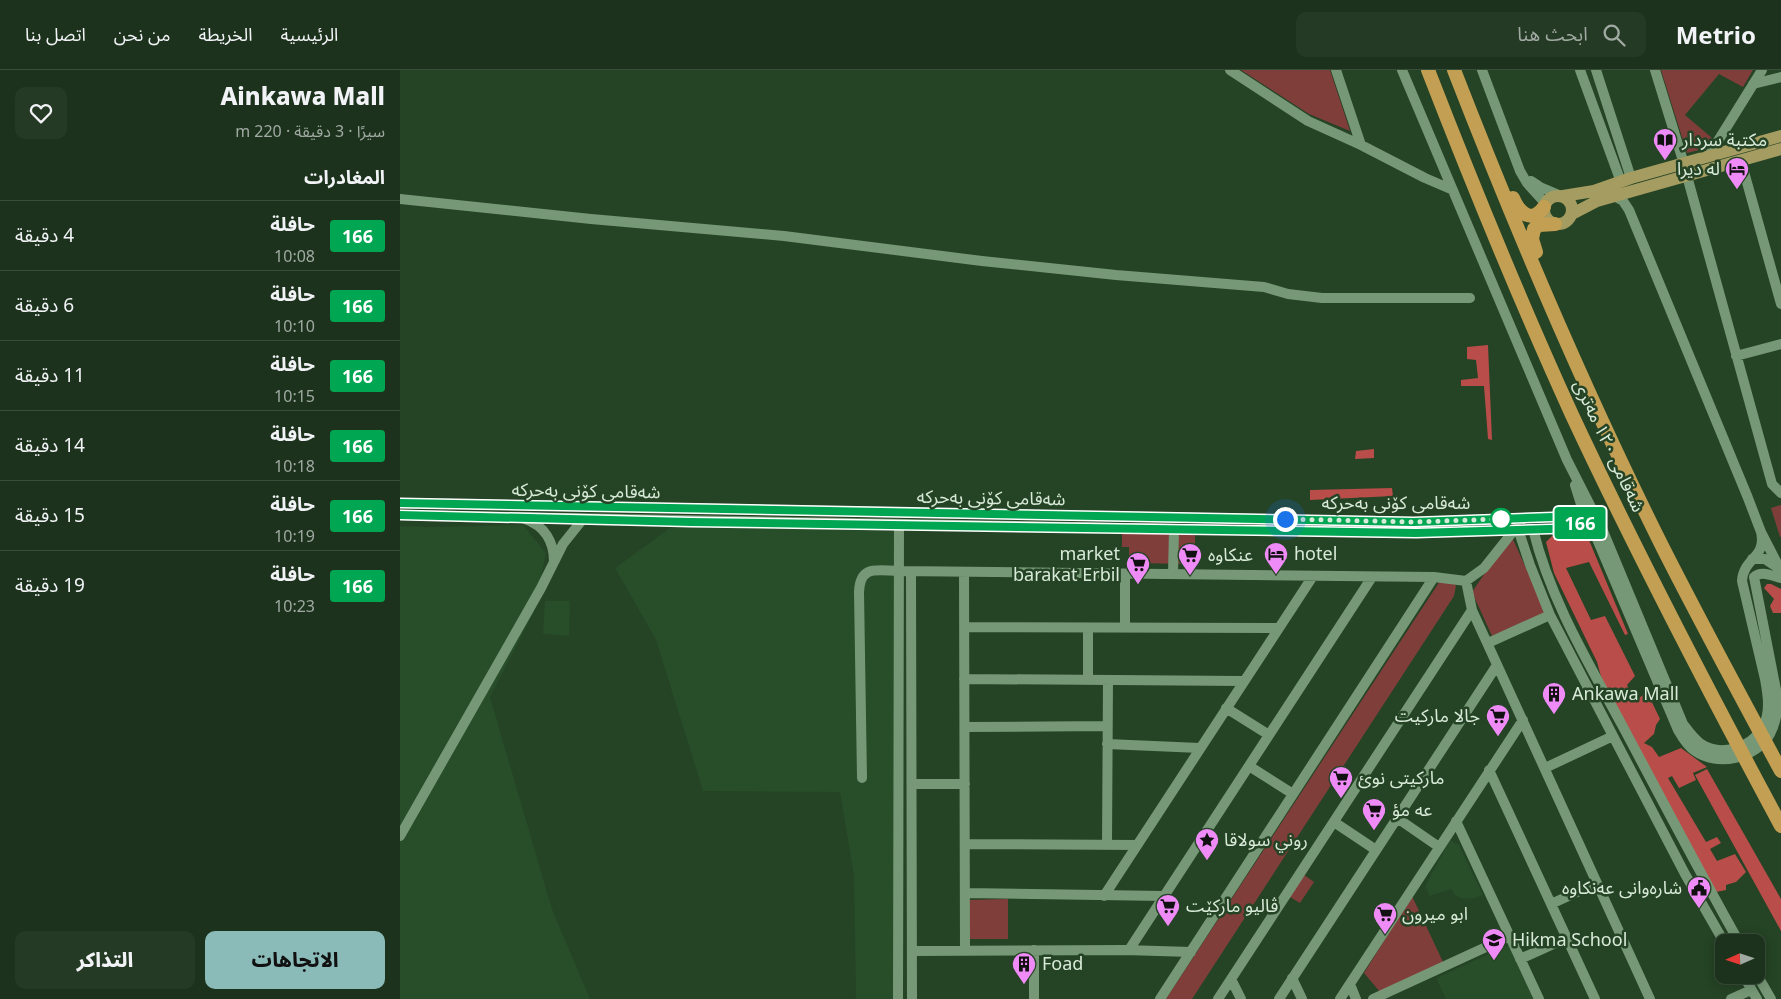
<!DOCTYPE html>
<html lang="ar">
<meta charset="utf-8">
<style>
body{margin:0;font-family:"Noto Sans","Noto Sans Arabic",sans-serif;background:#253a25;color:#f1f3f6;direction:rtl;height:100vh;display:flex;flex-direction:column;font-size:19px;white-space:nowrap}
*{box-sizing:border-box;margin:0}
p{font-size:16px;color:#a0aaa3}
.icon{flex:none;width:28px;height:28px;fill:none;stroke:currentColor;stroke-width:2;stroke-linecap:round;stroke-linejoin:round}
.map{position:relative;flex:1;overflow:hidden;direction:ltr}
.sheet{display:flex;flex-direction:column;background:#1c321c;width:400px}
.sheet>*{flex:none}
.badge{padding:0 10px;border-radius:4px;font-size:18px;line-height:32px}
.needle{width:32px;rotate:267deg}
.tools{position:absolute;left:1315px;top:864px;display:grid;gap:10px}
.tools a{display:grid;place-items:center;width:50px;height:50px;border-radius:10px;background:#1c321c;box-shadow:0 2px 12px #0003,0 0 0 1px #3a4d3b;font-size:25px}
.you{position:absolute;width:25px;height:25px;margin:-12px;border:4px solid #fff;border-radius:50%;background:#1a73e8;box-shadow:0 0 0 8px #1a73e833}
.map>.badge{position:absolute;translate:-50% -50%;box-shadow:0 0 0 2px #fff}
h2{padding:0 15px;font-size:19px;line-height:45px}
.round{display:grid;place-items:center;flex:none;width:52px;height:52px;border-radius:10px;background:#253a25}
.summary{display:flex;align-items:center;justify-content:space-between;height:85px;padding:0 15px}
h1{font-size:24px;font-weight:800;line-height:38px}
.primary-button{display:flex;gap:10px;margin-top:auto;padding:10px 15px}
.primary-button a{flex:1;height:58px;border-radius:10px;background:#8bbbb9;color:#111;font-size:20px;font-weight:800;line-height:58px;text-align:center}
.primary-button a+a{background:#253a25;color:#f1f3f6}
ul{padding:0;list-style:none}
li{display:flex;align-items:center;gap:15px;height:70px;padding:0 15px;border-top:1px solid #3a4d3b}
li div{flex:1}
li b{display:block;font-size:19px}
li em{font-style:normal}
li .badge{min-width:55px;font-weight:700;text-align:center}
header{display:flex;align-items:center;gap:30px;box-sizing:border-box;height:70px;padding:0 25px;background:#1c321c;border-bottom:1px solid #3a4d3b}
header strong{font-size:24px}
nav{display:flex;gap:28px;margin-inline-start:auto;font-size:18px}
.search{width:350px;height:45px;background:#253a25;display:flex;align-items:center;gap:12px;box-sizing:border-box;padding:0 18px;border-radius:10px;color:#a0aaa3;font-size:19px}
main{display:flex;flex:1;min-height:0}
.map>svg:first-child{display:block}
.built{fill:#284d29}
.green{fill:#803e3a}
.forest{fill:#b94d49}
.lines{fill:none;stroke-linecap:round;stroke-linejoin:round}
.minor{stroke:#769876;stroke-width:10}
.major{stroke:#a49c60;stroke-width:12}
.highway{stroke:#c29f52;stroke-width:14}
.line-casing{stroke:#fff;stroke-width:11}
.line{stroke:#00a651;stroke-width:8}
.walk{stroke:#d8ead8;stroke-width:5;stroke-dasharray:0 9}
.stop-dot{fill:#fff;stroke:#00a651;stroke-width:2.5}
.labels{text-anchor:middle;stroke-width:5;stroke-linejoin:round;paint-order:stroke}
.poi-label{font-size:18px;fill:#d8ead8;stroke:#254325;text-anchor:start}
.street-label{font-size:18px;fill:#d8ead8;stroke:#254325}
</style>
<header>
<strong>Metrio</strong>
<div class="search"><svg class="icon" aria-label="search" viewBox="0 0 24 24"><circle cx="10" cy="10" r="6"/><path d="M15 15l6 6"/></svg>ابحث هنا</div>
<nav><a>الرئيسية</a><a>الخريطة</a><a>من نحن</a><a>اتصل بنا</a></nav>
</header>
<main>
<div class="map">
<svg width="1381" height="929" viewBox="0 0 1381 929">
<rect width="100%" height="100%" fill="#254325"/>
<path class="built" d="M282 449 501 450 504 774 503 929H456L454 806 440 722 303 721 256 570 215 498Z
M123 455 146 483 134 542 90 627 152 839 190 929H0V456L30 457Z
M145 531H170L169 566 143 564Z
M1050 770 1059 775 1083 825 1074 828 1062 829 1055 825 1051 819 1030 826 1025 816Z
M1109 875 1134 929H1046L1036 908Z"/>
<path class="green" d="M841 0H930L950 61 909 44Z
M1261 0H1353L1343 17 1319 4 1285 45 1312 68 1303 79 1287 83Z
M1381 435V467H1380L1371 438Z
M722 462H795V494L729 493V477H722Z
M1111 465 1146 542 1092 566 1072 522Z
M1040 511 1053 512 1056 516 1054 526 792 929H766Z
M900 802 914 812 900 833 885 824Z
M1012 826 1043 892 980 922 964 903Z
M608 829V869H568L567 830Z"/>
<path class="forest" d="M1088 275 1092 370 1088 369 1084 316H1061V310L1078 308 1076 290 1067 289V277Z
M974 379V388L955 389 956 381Z
M992 418 993 426 910 430V420Z
M1152 466 1186 467 1189 470 1228 564 1225 565 1189 492 1166 498 1191 550 1205 546 1235 606 1227 615 1232 626 1238 623 1239 628 1243 625 1249 626 1260 649 1256 655 1254 664 1244 673 1252 677 1259 687 1281 678 1307 697 1293 703 1296 710 1279 718 1272 706 1268 708 1306 772 1317 767 1321 773 1310 779 1317 791 1335 784 1346 802 1336 812 1326 815V820L1316 822 1202 610 1197 592 1154 503 1146 472Z
M1367 514H1371L1381 519V543H1373L1370 536 1374 529 1364 518Z
M1307 699 1381 829V861L1295 705Z"/>
<g class="lines">
<path class="minor" d="M830 0 908 51 961 75 1025 108 1053 120
M936 0 961 75
M1002 0 1167 390 1195 445
M1082 0 1120 101 1127 113 1145 133
M1180 0 1221 112
M1196 0 1231 108
M1255 0 1284 94
M1353 14 1381 7
M1308 87 1362 0
M1341 91 1381 234
M1287 106 1372 414 1381 423
M1131 111 1140 117 1159 125
M1214 126 1223 131 1229 140 1348 428 1361 462 1381 501
M0 129 191 149 384 166 582 191 716 205 864 217 888 224 922 228H1070
M1336 286 1381 274
M1175 415 1184 444
M0 433 1014 452 1182 446 1190 443 1195 445 1198 449 1283 654C1289 662 1294 669 1301 674 1321 687 1351 678 1362 658 1371 644 1368 625 1365 609L1342 511C1343 488 1367 488 1361 462
M0 445 1016 463 1183 458
M125 449C145 456 154 472 154 492
M1118 459 1130 495 1150 545 1285 804 1324 872
M1133 459C1150 529 1188 592 1222 655 1261 728 1299 801 1339 872
M1191 460 1197 469 1278 660C1282 667 1287 676 1295 681 1317 697 1356 689 1370 664 1376 653 1377 642 1378 630L1354 507C1361 500 1372 506 1381 508
M1352 489H1365L1380 499
M511 502 512 929
M564 502 565 880
M725 504V558
M773 504 774 459
M1066 511 1072 540 1250 929
M564 557 878 558
M688 558V610
M1088 573 1150 545
M564 609 843 611
M826 638 869 665
M565 657 707 656
M707 674 800 678
M849 696 893 724
M1145 698 1213 666
M1089 700 1195 929
M462 708 459 522C460 494 478 501 499 501L1034 507 1066 511 1084 498 1115 459
M512 714H565
M997 748 1039 777
M1056 751 1139 929
M934 752 976 780
M0 766 141 518 163 474 183 449
M565 774 737 775
M707 775 708 610
M565 823 764 826
M704 826 913 506
M1151 834 1197 813
M634 880V929
M729 880 972 507
M512 881 725 880 791 882
M1120 889 1167 868
M1356 903 1371 929
M1343 905 1357 929
M892 908 902 929
M831 909 841 929
M950 914 956 929
M498 929 499 455
M760 929 1034 507
M818 929 1072 540
M879 929 1097 595
M940 929 1123 650
M973 929 1110 866
M1331 929 1351 920"/>
<path class="major" d="M1144 140a14 14 0 1 1 28 0a14 14 0 1 1-28 0Z
M1163 126 1194 121 1231 108 1381 66
M1172 144 1197 131 1381 79"/>
<path class="highway" d="M1028 0C1073 116 1120 231 1172 345 1237 484 1308 620 1381 756
M1054 0C1117 162 1185 322 1263 478 1301 553 1341 627 1381 701
M1113 128C1119 142 1131 155 1144 137
M1136 182 1132 169 1134 159 1139 155 1155 154"/>
</g>
<g class="lines">
<g class="line-casing">
<path id="line" d="M0 433 1014 452 1182 446 1180 452 1183 458 1016 463 291 452 0 445"/>
</g>
<use href="#line" class="line"/>
<path class="walk" d="M885 449 1014 452 1101 449"/>
</g>
<defs>
<g id="library-pin" transform="scale(1.25)"><path d="M0 17L-7.5 6A9.5 9.5 0 1 1 7.5 6Z" fill="#ef8bf6" stroke="#254325"/><path d="M-6-4Q-3-5.5-.7-3.5V5Q-3 3-6 4ZM6-4Q3-5.5 .7-3.5V5Q3 3 6 4Z" fill="#111"/></g>
<g id="hotel-pin" transform="scale(1.25)"><path d="M0 17L-7.5 6A9.5 9.5 0 1 1 7.5 6Z" fill="#ef8bf6" stroke="#254325"/><path d="M-6-4.5h1.5V1H6V5H4.5V3h-9V5H-6ZM-4 0a1.8 1.8 0 1 1 3.6 0ZM.5 0V-2.5h3Q6-2.5 6 0Z" fill="#111"/></g>
<g id="supermarket-pin" transform="scale(1.25)"><path d="M0 17L-7.5 6A9.5 9.5 0 1 1 7.5 6Z" fill="#ef8bf6" stroke="#254325"/><path d="M-6-5.5h2.5l.6 2H6L4.5 2H-2.5L-4.4-4H-6ZM-1.5 3.2a1.3 1.3 0 1 0 .1 0ZM3 3.2a1.3 1.3 0 1 0 .1 0Z" fill="#111"/></g>
<g id="building-pin" transform="scale(1.25)"><path d="M0 17L-7.5 6A9.5 9.5 0 1 1 7.5 6Z" fill="#ef8bf6" stroke="#254325"/><path d="M-4-6H4V6H1V3H-1V6H-4ZM-2.5-4.3h1.7v1.8h-1.7ZM.8-4.3h1.7v1.8H.8ZM-2.5-1h1.7V.8h-1.7ZM.8-1h1.7V.8H.8Z" fill="#111"/></g>
<g id="sight-pin" transform="scale(1.25)"><path d="M0 17L-7.5 6A9.5 9.5 0 1 1 7.5 6Z" fill="#ef8bf6" stroke="#254325"/><path d="M0-6L1.8-2.2L6-1.7L2.9 1.2L3.7 5.4L0 3.3L-3.7 5.4L-2.9 1.2L-6-1.7L-1.8-2.2Z" fill="#111"/></g>
<g id="civic-pin" transform="scale(1.25)"><path d="M0 17L-7.5 6A9.5 9.5 0 1 1 7.5 6Z" fill="#ef8bf6" stroke="#254325"/><path d="M-.6-6.5H3V-4.5H.6V-3L4-1V1h2V6H-6V1h2V-1L-.6-3ZM-1.2 2.5V6h2.4V2.5Z" fill="#111"/></g>
<g id="school-pin" transform="scale(1.25)"><path d="M0 17L-7.5 6A9.5 9.5 0 1 1 7.5 6Z" fill="#ef8bf6" stroke="#254325"/><path d="M0-5L7-2L0 1L-7-2ZM-4 1L0 2.5L4 1V4Q0 6-4 4Z" fill="#111"/></g>
</defs>
<g fill-rule="evenodd">
<use href="#library-pin" x="1265" y="70"/>
<use href="#hotel-pin" x="1337" y="99"/>
<use href="#hotel-pin" x="876" y="484"/>
<use href="#supermarket-pin" x="790" y="485"/>
<use href="#supermarket-pin" x="738" y="494"/>
<use href="#building-pin" x="1154" y="624"/>
<use href="#supermarket-pin" x="1098" y="646"/>
<use href="#supermarket-pin" x="941" y="708"/>
<use href="#supermarket-pin" x="974" y="740"/>
<use href="#sight-pin" x="807" y="770"/>
<use href="#civic-pin" x="1299" y="818"/>
<use href="#supermarket-pin" x="768" y="836"/>
<use href="#supermarket-pin" x="985" y="844"/>
<use href="#school-pin" x="1094" y="870"/>
<use href="#building-pin" x="624" y="894"/>
</g>
<circle class="stop-dot" cx="1101" cy="449" r="10"/>
<g class="labels">
<g class="poi-label">
<text x="1282" y="76">مكتبة سردار</text>
<text x="1320" y="105" text-anchor="end">له ديرا</text>
<text x="720" y="490" text-anchor="end">market<tspan x="720" dy="21">barakat Erbil</tspan></text>
<text x="894" y="490">hotel</text>
<text x="808" y="491">عنكاوه</text>
<text x="1172" y="630">Ankawa Mall</text>
<text x="1080" y="652" text-anchor="end">جالا ماركيت</text>
<text x="958" y="714">مارکیتی نوئ</text>
<text x="992" y="746">عه مؤ</text>
<text x="824" y="776">روني سولاقا</text>
<text x="1282" y="824" text-anchor="end">شارەوانی عەنکاوە</text>
<text x="786" y="842">ڤالیو مارکێت</text>
<text x="1002" y="850">ابو ميرون</text>
<text x="1112" y="876">Hikma School</text>
<text x="642" y="900">Foad</text>
</g>
<g class="street-label">
<text transform="translate(1209 376) rotate(65)" y="6">شەقامی ١٢٠ مەتری</text>
<text transform="translate(186 421) rotate(1)" y="6">شەقامی کۆنی بەحرکە</text>
<text transform="translate(591 428) rotate(1)" y="6">شەقامی کۆنی بەحرکە</text>
<text x="996" y="439">شەقامی کۆنی بەحرکە</text>
</g>
</g>
</svg>
<div class="tools">
<a><svg class="needle" viewBox="-14 -14 28 28"><path d="M0-13l5 13h-10z" fill="#e53935"/><path d="M0 13l5-13h-10z" fill="#a0aaa3"/></svg></a>
</div>
<div class="you" style="left:885px;top:449px"></div>
<b class="badge" style="left:1180px;top:453px;background:#00a651;color:#fff">166</b>
</div>
<section class="sheet">
<div class="summary"><div><h1>Ainkawa Mall</h1><p>سيرًا · 3 دقيقة · 220 m</p></div><a class="round"><svg class="icon" aria-label="heart" viewBox="0 0 24 24"><path d="M12 20l-8-8c-3-5 5-10 8-4 3-6 11-1 8 4z"/></svg></a></div>
<h2>المغادرات</h2>
<ul>
<li><span class="badge" style="background:#00a651;color:#fff">166</span><div><b>حافلة</b><p>10:08</p></div><em>4 دقيقة</em></li>
<li><span class="badge" style="background:#00a651;color:#fff">166</span><div><b>حافلة</b><p>10:10</p></div><em>6 دقيقة</em></li>
<li><span class="badge" style="background:#00a651;color:#fff">166</span><div><b>حافلة</b><p>10:15</p></div><em>11 دقيقة</em></li>
<li><span class="badge" style="background:#00a651;color:#fff">166</span><div><b>حافلة</b><p>10:18</p></div><em>14 دقيقة</em></li>
<li><span class="badge" style="background:#00a651;color:#fff">166</span><div><b>حافلة</b><p>10:19</p></div><em>15 دقيقة</em></li>
<li><span class="badge" style="background:#00a651;color:#fff">166</span><div><b>حافلة</b><p>10:23</p></div><em>19 دقيقة</em></li>
</ul>
<div class="primary-button"><a>الاتجاهات</a><a>التذاكر</a></div>
</section>
</main>
